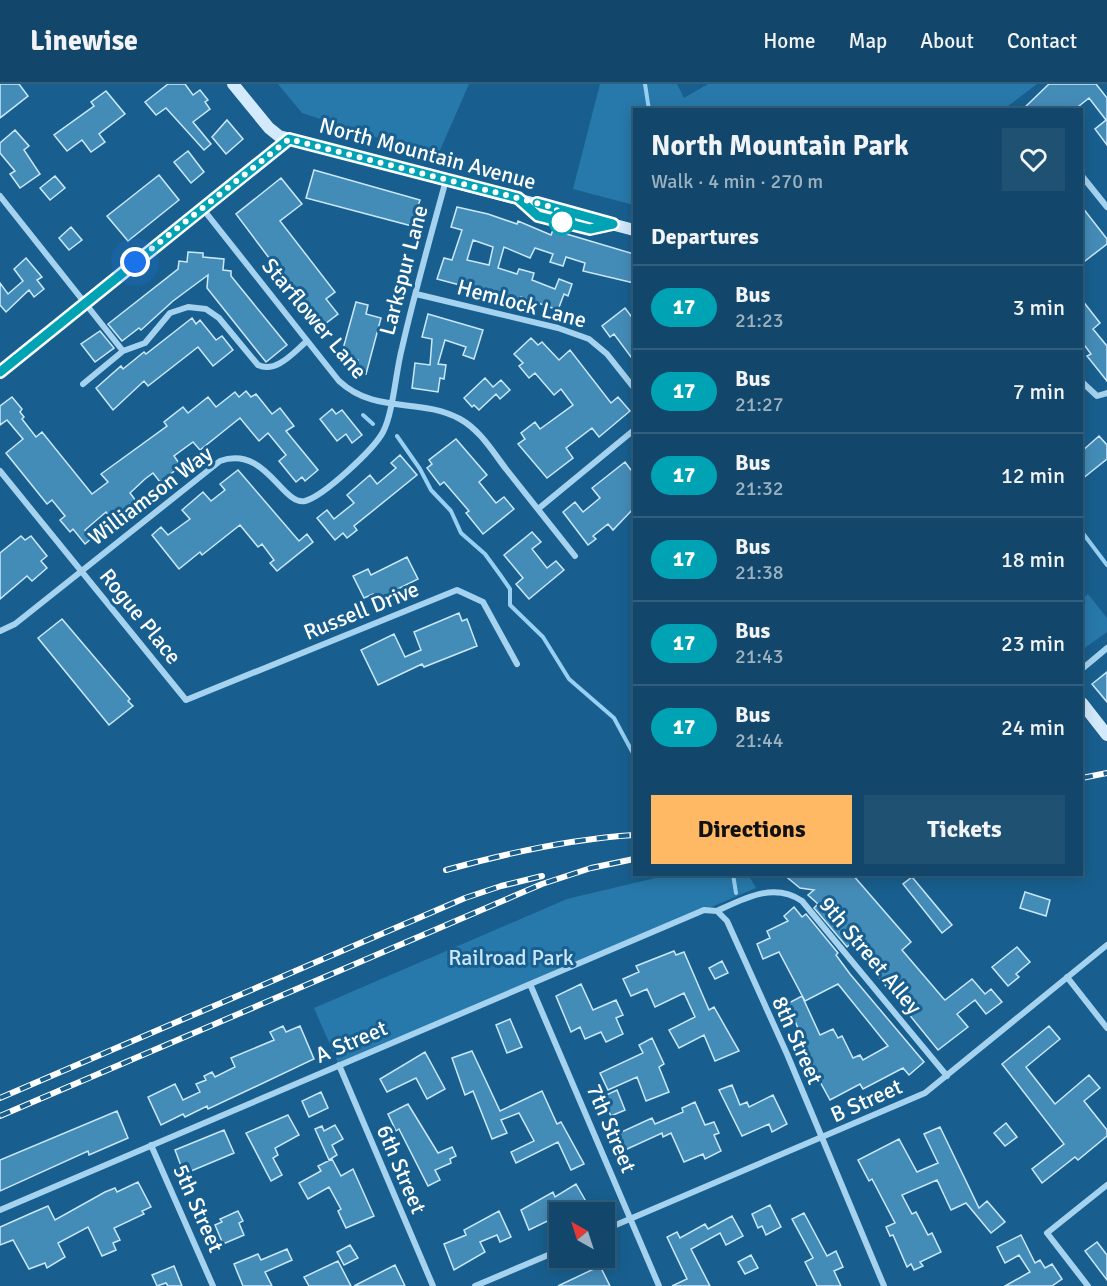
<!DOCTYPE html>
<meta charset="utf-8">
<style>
body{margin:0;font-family:Signika,sans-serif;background:#1f5173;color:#f1f3f6;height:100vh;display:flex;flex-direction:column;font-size:22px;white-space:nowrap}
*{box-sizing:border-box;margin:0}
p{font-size:20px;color:#9cb2c1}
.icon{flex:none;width:33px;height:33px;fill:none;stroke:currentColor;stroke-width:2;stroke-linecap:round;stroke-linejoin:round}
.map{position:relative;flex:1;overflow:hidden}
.sheet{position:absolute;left:633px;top:24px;width:450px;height:768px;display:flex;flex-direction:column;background:#12476b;border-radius:0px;box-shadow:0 3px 15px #0003,0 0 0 2px #315f7e}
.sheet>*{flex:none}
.badge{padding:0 12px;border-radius:20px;font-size:21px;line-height:39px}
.needle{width:39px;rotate:321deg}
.controls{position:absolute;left:549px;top:1118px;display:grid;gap:12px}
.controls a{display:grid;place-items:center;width:66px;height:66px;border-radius:0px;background:#12476b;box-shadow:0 3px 15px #0003,0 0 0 2px #315f7e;font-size:30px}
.you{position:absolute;width:30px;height:30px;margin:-15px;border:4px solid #fff;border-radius:50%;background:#1a73e8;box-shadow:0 0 0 9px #1a73e833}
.map>.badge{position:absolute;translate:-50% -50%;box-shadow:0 0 0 3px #fff}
h2{padding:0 18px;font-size:22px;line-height:54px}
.round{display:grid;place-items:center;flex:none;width:63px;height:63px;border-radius:0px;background:#1f5173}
.head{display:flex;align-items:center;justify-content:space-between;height:102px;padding:0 18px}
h1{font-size:28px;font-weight:700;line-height:45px}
.action{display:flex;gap:12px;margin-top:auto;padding:12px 18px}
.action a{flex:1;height:69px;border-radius:0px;background:#ffb863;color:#111;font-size:24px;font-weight:700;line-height:69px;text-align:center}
.action a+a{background:#1f5173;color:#f1f3f6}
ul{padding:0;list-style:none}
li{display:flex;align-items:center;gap:18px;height:84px;padding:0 18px;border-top:2px solid #315f7e}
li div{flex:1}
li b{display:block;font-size:22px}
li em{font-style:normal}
li .badge{min-width:66px;font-weight:700;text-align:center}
header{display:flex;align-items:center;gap:36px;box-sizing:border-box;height:84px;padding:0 30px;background:#12476b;border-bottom:2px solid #315f7e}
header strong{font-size:28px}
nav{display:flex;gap:33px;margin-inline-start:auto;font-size:21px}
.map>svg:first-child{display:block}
.green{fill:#2779ab}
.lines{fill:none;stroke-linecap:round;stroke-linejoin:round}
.stream{stroke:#97d0f2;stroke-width:4}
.building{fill:#448cb8;stroke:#cbe8fb;stroke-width:1.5;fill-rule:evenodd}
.street{stroke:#a5d2ef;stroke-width:6}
.secondary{stroke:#d2eafb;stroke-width:12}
.rail-casing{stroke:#fff;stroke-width:6}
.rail{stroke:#185f8f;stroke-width:4;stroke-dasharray:11;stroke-linecap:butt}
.line-casing{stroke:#fff;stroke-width:14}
.line{stroke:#00a3b4;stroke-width:9}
.walk{stroke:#fff;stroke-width:6;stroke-dasharray:0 10.8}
.stop-dot{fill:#fff;stroke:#00a3b4;stroke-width:3}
.labels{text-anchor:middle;stroke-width:6;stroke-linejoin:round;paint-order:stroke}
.street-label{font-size:22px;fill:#fff;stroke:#185f8f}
.park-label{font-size:22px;fill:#cbe8fb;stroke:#185f8f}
</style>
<header>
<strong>Linewise</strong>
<nav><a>Home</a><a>Map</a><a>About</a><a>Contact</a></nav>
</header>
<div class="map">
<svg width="1107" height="1202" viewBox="0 0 1107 1202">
<rect width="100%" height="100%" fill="#185f8f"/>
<path class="green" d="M278 0H469L437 73 302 29Z
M600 0H677L684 14 708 0H1037L1004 25 634 26V121L573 105Z
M1088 510 1107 534V548L1082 566V515Z
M748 790 756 804 339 981 314 924 567 815 668 791Z"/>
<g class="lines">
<path class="stream" d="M645 0 649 26
M363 331 373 340
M397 352 420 385 431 406 451 427 461 449 485 470 501 492 510 505V521L543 553 569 595 614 634 634 671
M1082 448 1107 481
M733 790 736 809"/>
</g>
<path class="building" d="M0 0H19L28 12 0 34Z
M168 0H185L193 11 200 6 208 16 205 18 210 25 193 38 211 60 204 66 166 24 156 31 145 18Z
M1049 0H1096L1107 14V61L1095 45 1106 36 1089 14 1074 26H1022Z
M106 7 125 30 99 50 105 58 91 68 82 56 67 67 54 51 94 22 91 18Z
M227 36 243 55 226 70 212 53Z
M15 46 29 62 24 66 40 90 20 104 10 90 15 87 0 69V59Z
M188 67 204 88 191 99 174 78Z
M314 86 420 116 412 142 306 114Z
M159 91 179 116 128 157 107 132Z
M55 92 65 104 50 116 40 104Z
M281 94 302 120 280 137 335 208 326 215 338 230 321 243 236 130Z
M457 123 488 130 517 140 518 137 551 151 553 146 634 170V199L583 187 585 179 566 173 563 182 550 178 553 170 535 164 530 174 504 163 498 184 517 190 519 185 534 189 532 196 555 205 559 195 572 200 568 212 564 210 558 226 521 213 520 217 437 195 444 174 452 176 462 146 451 143ZM473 156 493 163 489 181 467 176Z
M1082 123 1107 155V160L1085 177 1082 173Z
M71 143 82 156 69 166 59 154Z
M188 168 203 169V173L224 175 223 186 231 187V192L287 261 266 278 207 204 208 191 173 217 141 246 139 244 122 257 108 240 178 185 179 177 187 178Z
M26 174 42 193 37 196 44 205 34 213 29 206 6 228 0 221V199L8 210 23 197 14 185Z
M1082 216 1100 239 1093 245 1107 262V297L1087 272 1091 270 1082 258Z
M356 218 368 221 366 230 381 234 366 290 355 287 358 276 341 272Z
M625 224 634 236V277L614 250 610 253 602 242Z
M428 230 483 246 474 275 463 271 466 263 445 256 438 280 446 281 444 295 440 294 438 308 412 304 415 279 430 281 432 255 422 253Z
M192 234 196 240 200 236 216 256 222 252 233 266 213 282 198 263 148 302 144 297 113 326 96 304 121 282 123 285 144 268 146 270Z
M100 247 114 264 95 278 81 260Z
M531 254 538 261 542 258 559 276 570 266 611 319 618 313 630 327 599 353 592 344 566 364 573 374 547 394 518 360 525 355 521 349 535 338 540 345 573 321 561 305 554 311 535 289 529 294 519 282 523 279 514 270Z
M485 294 493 303 501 296 510 306 500 315 496 310 479 326 474 321 472 323 464 314Z
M246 307 251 313 256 310 272 330 280 324 294 342 286 347 318 386 305 397 302 393 296 398 279 377 286 371 268 349 259 357 240 334 200 366 193 358 174 372 181 382 160 398 153 389 145 395 130 409 136 417 122 430 112 437 106 428 85 446 92 454 85 460 73 445 70 448 60 436 65 432 52 416 47 420 6 369 23 355 7 336 0 341V322L12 313 22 325 20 328 24 333 22 335 36 353 42 348 92 410 108 398 101 390 167 342 164 338 183 323 188 329 208 313 216 323 235 308 239 313Z
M332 325 336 330 342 326 362 351 352 359 346 350 337 357 320 335Z
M1099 352 1107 361V375L1082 395V367Z
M456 355 487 391 479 398 496 419 504 413 514 425 483 450 466 429 469 427 444 398 440 401 427 384 432 380 429 376Z
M400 371 417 391 354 442 357 446 347 454 343 449 335 456 317 434 327 426 334 435 354 419 347 411 370 391 377 400 396 384 391 379Z
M625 378 634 390V424L613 446 608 440 593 452 596 455 588 461 563 428 575 418 583 428 600 414 592 404Z
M238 386 299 457 307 450 313 458 277 487 270 479 274 476 262 460 258 463 240 441 202 471 200 468 179 485 152 451 161 443 168 451 190 435 182 426 203 408 211 417 225 406 220 400Z
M532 448 541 458 532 465 547 484 556 477 564 486 529 515 516 500 523 494 504 471Z
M21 452 25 456 31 452 47 472 41 477 47 484 32 497 27 492 0 515V469Z
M407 473 418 495 376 516 373 510 364 514 353 492 368 485 371 491Z
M459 529 462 537 467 535 477 562 424 583 422 580 378 601 361 566 394 550 405 573 421 566 414 548Z
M62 535 130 615 128 617 133 622 109 641 38 554Z
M1107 588V618L1092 600Z
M783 790H852L911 858 902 866 943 914 945 916 972 895 985 910 991 905 1002 918 986 930 975 916 957 930 968 943 938 966 851 859 847 863 814 824 818 820 808 811 814 806 800 804Z
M912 793 952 841 942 849 903 800Z
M1025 808 1050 816 1046 832 1020 824Z
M794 823 802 833 806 830 838 869 836 871 850 890 924 978 909 991 903 984 863 1005 860 1000 830 1016 818 994 795 937 793 938 785 921 802 912 820 951 833 945 838 954 842 952 853 974 860 971 863 976 888 962 838 900 805 917 779 868 763 875 757 860 770 854 767 847 788 837 784 832Z
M1017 863 1030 878 1016 890 1019 893 1008 902 992 883Z
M674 867 676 871 684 868 709 926 714 923 739 967 715 977 704 951 679 964 669 946 695 933 684 909 655 923 647 905 631 912 623 895 639 888 636 882Z
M722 877 728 889 715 895 709 884Z
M581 900 593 926 616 916 623 931 616 934 623 950 606 958 601 948 585 955 580 943 571 948 556 912Z
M510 935 522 963 507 969 496 941Z
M283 942 286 948 300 942 314 975 208 1025 207 1022 185 1033 183 1030 161 1041 148 1013 175 1000 183 1016 200 1008 196 1000 206 996 204 992 212 988 215 993 235 983 231 974 274 956 270 948Z
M1049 942 1060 955 1026 983 1055 1020 1089 991 1100 1004 1084 1017 1107 1046V1052L1078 1076 1075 1073 1042 1099 1032 1085 1064 1060 1002 980Z
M652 954 664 980 659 983 669 1008 646 1017 637 993 608 1006 600 989 643 969 639 961Z
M472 967 500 1027 542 1007 557 1040 561 1038 584 1080 571 1086 558 1058 516 1079 511 1068 534 1057 519 1029 501 1036 507 1049 492 1055 473 1007 465 1011 452 974Z
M425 968 445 1005 427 1015 416 994 387 1008 380 995Z
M732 1001 740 1021 747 1018 749 1023 773 1011 787 1040 772 1048 769 1040 742 1052 719 1006Z
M617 1006 625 1026 611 1032 602 1013Z
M321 1008 328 1024 309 1033 302 1017Z
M695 1018 705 1041 714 1038 719 1049 714 1051 721 1067 705 1075 703 1070 684 1078 671 1049 663 1053 662 1049 625 1066 617 1050 652 1034 655 1040 683 1028 682 1024Z
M408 1020 438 1069 452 1063 456 1072 450 1075 451 1079 435 1086 440 1096 428 1102 399 1045 396 1047 388 1030Z
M117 1027 128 1054 89 1071 88 1067 0 1107V1076Z
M288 1031 299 1051 275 1064 278 1071 273 1074 282 1091 271 1097 246 1049Z
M1006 1039 1017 1053 1005 1062 994 1049Z
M335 1041 343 1055 332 1061 337 1071 329 1076 315 1045 322 1042 324 1047Z
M940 1043 979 1124 987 1117 1005 1138 991 1149 966 1119 951 1126 937 1096 902 1111 912 1130 916 1128 928 1151 932 1149 941 1168 920 1178 923 1182 914 1186 911 1180 907 1183 893 1151 890 1152 886 1143 895 1139 872 1095 869 1097 858 1076 899 1055 917 1088 938 1079 924 1050Z
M224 1046 234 1069 184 1090 175 1066Z
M332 1075 341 1092 353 1085 374 1132 346 1144 338 1127 341 1125 329 1103 308 1115 299 1099 321 1087 318 1082Z
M138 1098 151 1123 142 1127 144 1130 114 1144 120 1156 113 1159 116 1166 102 1172 88 1143 58 1159 65 1173 47 1184 45 1179 29 1185 13 1156 0 1161V1143L34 1128 48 1122 55 1136 105 1108 115 1104 117 1108Z
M576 1100 592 1128H576L574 1124 560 1128V1131L529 1146 521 1126 553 1108 555 1113Z
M770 1121 781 1143 766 1151 762 1142 758 1144 752 1130Z
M238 1127 243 1137 239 1139 244 1151 223 1160 215 1141 222 1138 220 1135Z
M499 1127 511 1153 500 1158 497 1151 480 1158 485 1168 454 1186 444 1160 466 1151 464 1146Z
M804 1129 827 1172 836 1167 843 1183 834 1187 841 1202H817L805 1178 813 1174 792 1135Z
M732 1132 743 1152 726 1161 720 1149 691 1165 710 1202H672L687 1195 667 1153 677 1148 680 1154 705 1140 708 1145Z
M1021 1151 1035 1179 1040 1176 1045 1184 1052 1180 1062 1195 1052 1202H1005L1030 1188 1019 1171 1005 1179 997 1163Z
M1097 1158 1107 1171V1196L1085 1167Z
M350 1161 358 1174 344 1181 337 1168Z
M287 1165 292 1176 265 1188 272 1202H243L234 1180 258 1170 261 1176Z
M751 1171 758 1184 745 1190 738 1178Z
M338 1177 351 1202H309L304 1193Z
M395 1181 405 1202H354Z
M174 1182 182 1202H168L166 1199 157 1202 152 1191Z
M600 1182 610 1202H558Z"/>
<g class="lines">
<path class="street" d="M1082 92 1107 123
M0 112 123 267
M203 125 339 297C376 331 419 313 460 335 480 346 493 368 506 385 529 414 552 443 575 472
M416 210 558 244 589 255 607 270 634 304
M1082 298 1097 312 1107 309
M83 300 123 267 145 259 170 229 188 223 206 225 219 234 258 281C276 290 294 268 307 257
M0 387 186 616 457 506 483 518 517 580
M538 425 634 346
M0 547 15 540 220 377C266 361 282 422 305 417 324 412 374 365 383 348 393 330 396 286 402 264 415 207 431 151 446 96
M1082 585 1107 564
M717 827 727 837 787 970 884 1202
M717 827C745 814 774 798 802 817L947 992
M1067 893 1107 944
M530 900 659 1202
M339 981 433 1202
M151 1061 213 1202
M0 1126 697 829 704 826 717 827
M604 1146 925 1009 1107 861
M475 1202 560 1166
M1088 1202 1047 1149 1107 1101"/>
<path class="secondary" d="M233 0 269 44 279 52 634 146
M0 288 289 55
M1082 619 1107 651"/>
<g class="rail-casing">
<path id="rail" d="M1082 694 1107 689
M446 786C507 769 571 755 634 751
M0 1014 465 814 501 802 542 792
M0 1032 542 800 591 784 634 775"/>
</g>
<use href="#rail" class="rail"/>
</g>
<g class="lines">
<g class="line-casing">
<path id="line" d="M0 288 289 55 518 114 538 132 590 145 613 140 537 119"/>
</g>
<use href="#line" class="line"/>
<path class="walk" d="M135 178 289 55 556 124 562 138"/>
</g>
<circle class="stop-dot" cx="562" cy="138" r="12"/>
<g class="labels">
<g class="street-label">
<text transform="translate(428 69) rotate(15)" y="8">North Mountain Avenue</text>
<text transform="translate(403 186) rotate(-75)" y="8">Larkspur Lane</text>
<text transform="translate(522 219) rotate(15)" y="8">Hemlock Lane</text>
<text transform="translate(315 234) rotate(50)" y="8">Starflower Lane</text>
<text transform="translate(150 411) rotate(-37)" y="8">Williamson Way</text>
<text transform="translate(361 526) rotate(-22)" y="8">Russell Drive</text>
<text transform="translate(141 532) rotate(51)" y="8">Rogue Place</text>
<text transform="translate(871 871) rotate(50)" y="8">9th Street Alley</text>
<text transform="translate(798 956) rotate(66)" y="8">8th Street</text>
<text transform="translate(351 957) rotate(-23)" y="8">A Street</text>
<text transform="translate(866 1016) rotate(-24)" y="8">B Street</text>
<text transform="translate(612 1044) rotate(67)" y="8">7th Street</text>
<text transform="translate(402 1085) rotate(67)" y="8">6th Street</text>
<text transform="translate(199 1124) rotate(66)" y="8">5th Street</text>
</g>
<g class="park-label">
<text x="511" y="881">Railroad Park</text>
</g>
</g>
</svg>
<div class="controls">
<a><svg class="needle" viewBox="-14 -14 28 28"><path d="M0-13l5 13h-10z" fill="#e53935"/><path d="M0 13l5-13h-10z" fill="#9cb2c1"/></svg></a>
</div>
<div class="you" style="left:135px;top:178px"></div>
<section class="sheet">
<div class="head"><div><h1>North Mountain Park</h1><p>Walk · 4 min · 270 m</p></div><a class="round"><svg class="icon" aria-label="heart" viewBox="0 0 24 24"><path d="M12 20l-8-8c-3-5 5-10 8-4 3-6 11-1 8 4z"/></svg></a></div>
<h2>Departures</h2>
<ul>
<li><span class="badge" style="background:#00a3b4;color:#fff">17</span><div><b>Bus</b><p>21:23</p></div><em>3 min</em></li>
<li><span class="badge" style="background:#00a3b4;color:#fff">17</span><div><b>Bus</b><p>21:27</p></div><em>7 min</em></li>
<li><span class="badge" style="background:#00a3b4;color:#fff">17</span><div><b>Bus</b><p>21:32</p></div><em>12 min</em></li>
<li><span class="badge" style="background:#00a3b4;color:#fff">17</span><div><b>Bus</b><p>21:38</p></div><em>18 min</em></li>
<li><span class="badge" style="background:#00a3b4;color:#fff">17</span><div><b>Bus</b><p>21:43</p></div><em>23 min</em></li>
<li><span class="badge" style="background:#00a3b4;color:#fff">17</span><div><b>Bus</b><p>21:44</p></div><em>24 min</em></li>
</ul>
<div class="action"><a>Directions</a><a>Tickets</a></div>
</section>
</div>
